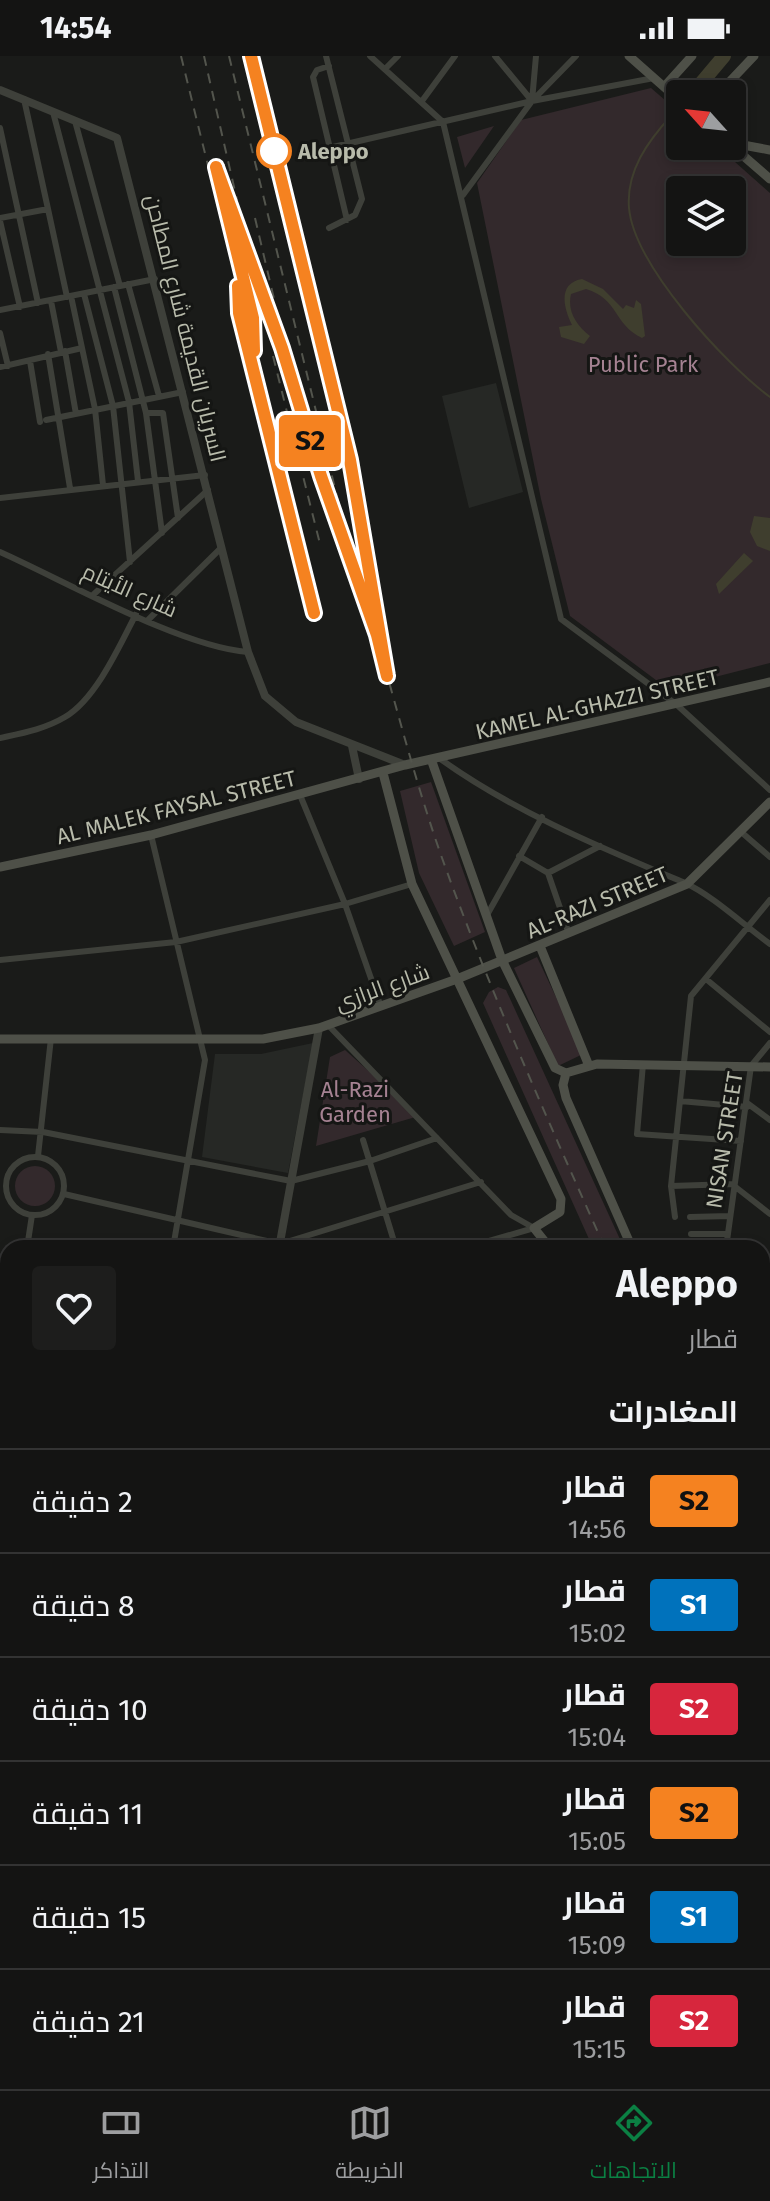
<!DOCTYPE html>
<html lang="ar">
<meta charset="utf-8">
<style>
body{margin:0;font-family:"Fira Sans",Cairo,sans-serif;background:#1d1d1c;color:#f1f3f6;direction:rtl;height:100vh;display:flex;flex-direction:column;font-size:30px;white-space:nowrap}
*{box-sizing:border-box;margin:0}
p{font-size:26px;color:#9d9ea0}
.icon{flex:none;width:44px;height:44px;fill:none;stroke:currentColor;stroke-width:2;stroke-linecap:round;stroke-linejoin:round}
.map{position:relative;flex:1;overflow:hidden;direction:ltr}
.drawer{position:absolute;left:0px;top:1184px;width:770px;height:850px;display:flex;flex-direction:column;background:#141413;border-radius:24px 24px 0 0;box-shadow:0 4px 12px #0003,0 0 0 2px #333;direction:rtl}
.drawer>*{flex:none}
.badge{padding:0 16px;border-radius:6px;font-size:28px;line-height:52px}
.needle{width:52px;rotate:297deg}
.controls{position:absolute;left:666px;top:24px;display:grid;gap:16px}
.controls a{display:grid;place-items:center;width:80px;height:80px;border-radius:8px;background:#141413;box-shadow:0 4px 12px #0003,0 0 0 2px #333;font-size:40px}
.map>.badge{position:absolute;translate:-50% -50%;box-shadow:0 0 0 4px #fff}
h2{padding:0 32px;font-size:30px;line-height:72px}
.round{display:grid;place-items:center;flex:none;width:84px;height:84px;border-radius:8px;background:#1d1d1c}
.overview{display:flex;align-items:center;justify-content:space-between;height:136px;padding:0 32px}
h1{font-size:38px;font-weight:700;line-height:60px}
ul{padding:0;list-style:none}
li{display:flex;align-items:center;gap:24px;height:104px;padding:0 32px;border-top:2px solid #333}
li div{flex:1}
li b{display:block;font-size:30px}
li em{font-style:normal}
li .badge{min-width:88px;font-weight:700;text-align:center}
.status{display:flex;justify-content:space-between;align-items:center;height:56px;padding:0 40px;background:#141413;direction:ltr}
.status svg{height:22px;fill:currentColor}
.menu{display:flex;justify-content:space-around;align-items:center;height:112px;border-top:2px solid #333;background:#141413;font-size:22px;color:#9d9ea0}
.menu a{display:grid;justify-items:center;gap:4px}
.menu .current{color:#0b8043}
.map>svg:first-child{display:block}
.built{fill:#262825}
.green{fill:#33292c;fill-rule:evenodd}
.water{fill:#3f3e2e}
.lines{fill:none;stroke-linecap:round;stroke-linejoin:round}
.stream{stroke:#3f3e2e;stroke-width:2}
.river{stroke:#3f3e2e;stroke-width:14}
.minor{stroke:#3e403a;stroke-width:6}
.tertiary{stroke:#3e403a;stroke-width:8}
.secondary{stroke:#4e5048;stroke-width:9}
.primary{stroke:#5c5f56;stroke-width:10}
.rail{stroke:#53554d;stroke-width:2;stroke-dasharray:10 8;stroke-linecap:butt}
.line-casing{stroke:#fff;stroke-width:18}
.line{stroke:#f58220;stroke-width:12}
.stop-dot{fill:#fff;stroke:#f58220;stroke-width:4}
.labels{text-anchor:middle;stroke-width:6;stroke-linejoin:round;paint-order:stroke}
.stop-label{font-size:22px;font-weight:bold;fill:#b8bbab;stroke:#151614;text-anchor:start}
.street-label{font-size:22px;fill:#b8bbab;stroke:#151614}
.park-label{font-size:22px;fill:#a58292;stroke:#151614}
</style>
<div class="status"><b>14:54</b><svg viewBox="0 0 49 12"><path d="M0 12V9h3v3zM5 12V6h3v6zM10 12V3h3v9zM15 12V0h3v12zM26 1h20v11H26zM47 4h2v5h-2z"/></svg></div>
<div class="map">
<svg width="770" height="2033" viewBox="0 0 770 2033">
<rect width="100%" height="100%" fill="#1a1b19"/>
<path class="built" d="M496 327 523 436 469 452 442 340Z
M313 987 288 1117 202 1101 215 998H261Z
M8 1743V2026H140L0 2031V1744Z
M308 2026H388V2033H299Z"/>
<path class="green" d="M651 32 680 57V90H717L770 137V607L668 633 570 560 541 443 477 127 521 64ZM680 134H732V186H680Z
M494 70 465 112 457 81Z
M431 726 485 876 454 890 419 817 400 735Z
M537 901 583 998 558 1010 514 912Z
M498 931 506 934 624 1192H593L483 947 489 936Z
M345 994 419 1060 316 1090 330 1001Z
M15 1130a20 20 0 1 1 40 0a20 20 0 1 1-40 0Z
M762 1530H770V1609L762 1592Z
M8 1746V1800L0 1801V1747Z"/>
<path class="water" d="M582 223 603 233 623 253 626 249 634 252 636 244 641 248 645 280 642 282C613 268 619 243 586 233L571 238C567 255 576 269 590 280L584 288 561 281 559 271 572 269C563 251 558 227 582 223Z
M754 460 770 462V495L757 490 750 476Z
M744 497 753 505 719 538 716 528Z"/>
<g class="lines">
<path class="stream" d="M671 60C648 85 626 115 629 152 634 209 725 308 770 341"/>
<path class="river" d="M692 38 724 0"/>
<path class="minor" d="M326 0 362 143 355 159 329 172
M370 0 443 66 561 563 677 649 770 734
M495 0 532 45
M329 10 317 14 313 21 347 164
M385 13 398 0
M422 45 455 0
M532 45 536 0
M53 56 129 346 138 425
M75 65 120 230
M0 72 38 247
M333 91 532 45 654 22
M463 139 532 45 576 0
M48 153 67 241
M0 162 48 153 24 43
M0 165 20 251
M128 228 159 340
M114 231 146 357 162 477
M84 238 113 350 130 506
M71 240 95 353 103 429
M51 245 61 296
M0 254 155 223
M0 277 8 310
M65 295 76 358
M48 298 70 432
M30 305 40 366
M0 311 82 292
M146 357H163L178 462
M46 364 183 336
M0 442 205 419
M0 496C65 525 181 591 248 596
M94 538 208 434
M148 564 222 491
M0 682C23 677 45 673 65 661 96 643 120 589 136 558
M439 702C512 755 602 792 685 827 712 839 745 870 770 888
M300 739 345 848 381 951
M740 775 770 801
M151 779 205 1004 173 1192
M519 800 548 817 569 878
M548 817 600 790
M487 859 542 761
M0 904 176 886 345 848 412 828
M706 923 770 976
M328 969 511 1159 534 1172
M643 1008 637 1078 741 1085
M680 1045 747 1051
M747 1047 770 1064
M0 1074 43 1076 291 1125 370 1105 437 1082
M363 1084 396 1192
M38 1100 51 982
M6 1130a29 29 0 1 1 58 0a29 29 0 1 1-58 0Z
M733 1129 770 1158
M671 1130 733 1128
M64 1138 280 1188 481 1126
M675 1161 671 1130 691 940 770 844
M690 1161 730 1160
M691 1178H728
M27 1192 32 1159
M465 1192 534 1172
M726 1192 751 1010 770 987
M762 1214 770 1220
M0 1219H8
M762 1263 770 1254
M762 1277 770 1284
M0 1308H8
M762 1340 770 1346
M0 1376 8 1387
M0 1732H8
M762 1943 770 1953
M628 2026 636 2033"/>
<path class="tertiary" d="M0 34 117 82 248 596 265 640 296 666 405 709
M352 690 359 723
M279 1192 319 972
M0 1503 8 1505
M0 1572 8 1562
M762 1935 770 1926
M670 2033 677 2026"/>
<path class="secondary" d="M629 0 680 45
M664 31 692 0
M718 38 754 0
M732 87 770 94
M732 90 770 123
M431 703 502 904 555 1012 566 1017 597 1008 770 1011
M383 717 412 828 561 1143 560 1156 534 1172 550 1192
M0 811 151 779 405 709 770 626
M540 890 589 1010
M0 983H263L319 972 457 923 687 828 770 746
M566 1017 563 1029 566 1042 632 1192
M762 1474 770 1491
M762 1506 770 1497
M0 1584 8 1583
M762 1619 770 1636
M222 2033 251 2026
M273 2033 287 2026
M397 2033V2026
M408 2033 409 2026"/>
<path class="primary" d="M762 1752 770 1743
M762 1773 770 1764
M511 2033 518 2026
M528 2033 534 2026"/>
<path class="rail" d="M181 0 318 556
M204 0 237 144
M229 0 353 506C387 607 409 712 446 813 493 942 549 1067 605 1192
M251 0 350 404 375 546
M224 132 282 292 316 404
M255 162 274 243
M273 300 320 488
M762 1546 770 1564"/>
</g>
<g class="lines">
<g class="line-casing">
<path id="line" d="M251 0 350 404 387 620 377 579 321 420 282 292 216 111 253 262 254 295 238 230 239 257 314 557"/>
</g>
<use href="#line" class="line"/>
</g>
<circle class="stop-dot" cx="274" cy="95" r="16"/>
<g class="labels">
<g class="stop-label">
<text x="298" y="103">Aleppo</text>
</g>
<g class="street-label">
<text transform="translate(186 272) rotate(76)" y="8">السريان القديمة شارع المطاحن</text>
<text transform="translate(130 534) rotate(24)" y="8">شارع الأيتام</text>
<text transform="translate(597 648) rotate(-13)" y="8">KAMEL AL-GHAZZI STREET</text>
<text transform="translate(176 751) rotate(-14)" y="8">AL MALEK FAYSAL STREET</text>
<text transform="translate(597 846) rotate(-23)" y="8">AL-RAZI STREET</text>
<text transform="translate(382 931) rotate(-20)" y="8">شارع الرازي</text>
<text transform="translate(724 1084) rotate(-81)" y="8">NISAN STREET</text>
</g>
<g class="park-label">
<text x="643" y="316">Public Park</text>
<text x="355" y="1041">Al-Razi<tspan x="355" dy="25">Garden</tspan></text>
</g>
</g>
</svg>
<div class="controls">
<a><svg class="needle" viewBox="-14 -14 28 28"><path d="M0-13l5 13h-10z" fill="#e53935"/><path d="M0 13l5-13h-10z" fill="#9d9ea0"/></svg></a>
<a><svg class="icon" aria-label="layers" viewBox="0 0 24 24"><path d="M12 4l9 5-9 5-9-5zM3 14l9 5 9-5"/></svg></a>
</div>
<b class="badge" style="left:310px;top:385px;background:#f58220;color:#111">S2</b>
<section class="drawer">
<div class="overview"><div><h1>Aleppo</h1><p>قطار</p></div><a class="round"><svg class="icon" aria-label="heart" viewBox="0 0 24 24"><path d="M12 20l-8-8c-3-5 5-10 8-4 3-6 11-1 8 4z"/></svg></a></div>
<h2>المغادرات</h2>
<ul>
<li><span class="badge" style="background:#f58220;color:#111">S2</span><div><b>قطار</b><p>14:56</p></div><em>2 دقيقة</em></li>
<li><span class="badge" style="background:#0072bc;color:#fff">S1</span><div><b>قطار</b><p>15:02</p></div><em>8 دقيقة</em></li>
<li><span class="badge" style="background:#d7263d;color:#fff">S2</span><div><b>قطار</b><p>15:04</p></div><em>10 دقيقة</em></li>
<li><span class="badge" style="background:#f58220;color:#111">S2</span><div><b>قطار</b><p>15:05</p></div><em>11 دقيقة</em></li>
<li><span class="badge" style="background:#0072bc;color:#fff">S1</span><div><b>قطار</b><p>15:09</p></div><em>15 دقيقة</em></li>
<li><span class="badge" style="background:#d7263d;color:#fff">S2</span><div><b>قطار</b><p>15:15</p></div><em>21 دقيقة</em></li>
</ul>
</section>
</div>
<nav class="menu">
<a class="current"><svg class="icon" aria-label="directions" viewBox="0 0 24 24"><path d="M12 3l9 9-9 9-9-9zM9 14v-3h6M13 9l2 2-2 2"/></svg>الاتجاهات</a>
<a><svg class="icon" aria-label="map" viewBox="0 0 24 24"><path d="M3 6l6-2 6 2 6-2v14l-6 2-6-2-6 2zM9 4v14M15 6v14"/></svg>الخريطة</a>
<a><svg class="icon" aria-label="tickets" viewBox="0 0 24 24"><path d="M3 7h18v10H3zM15 7v10"/></svg>التذاكر</a>
</nav>
